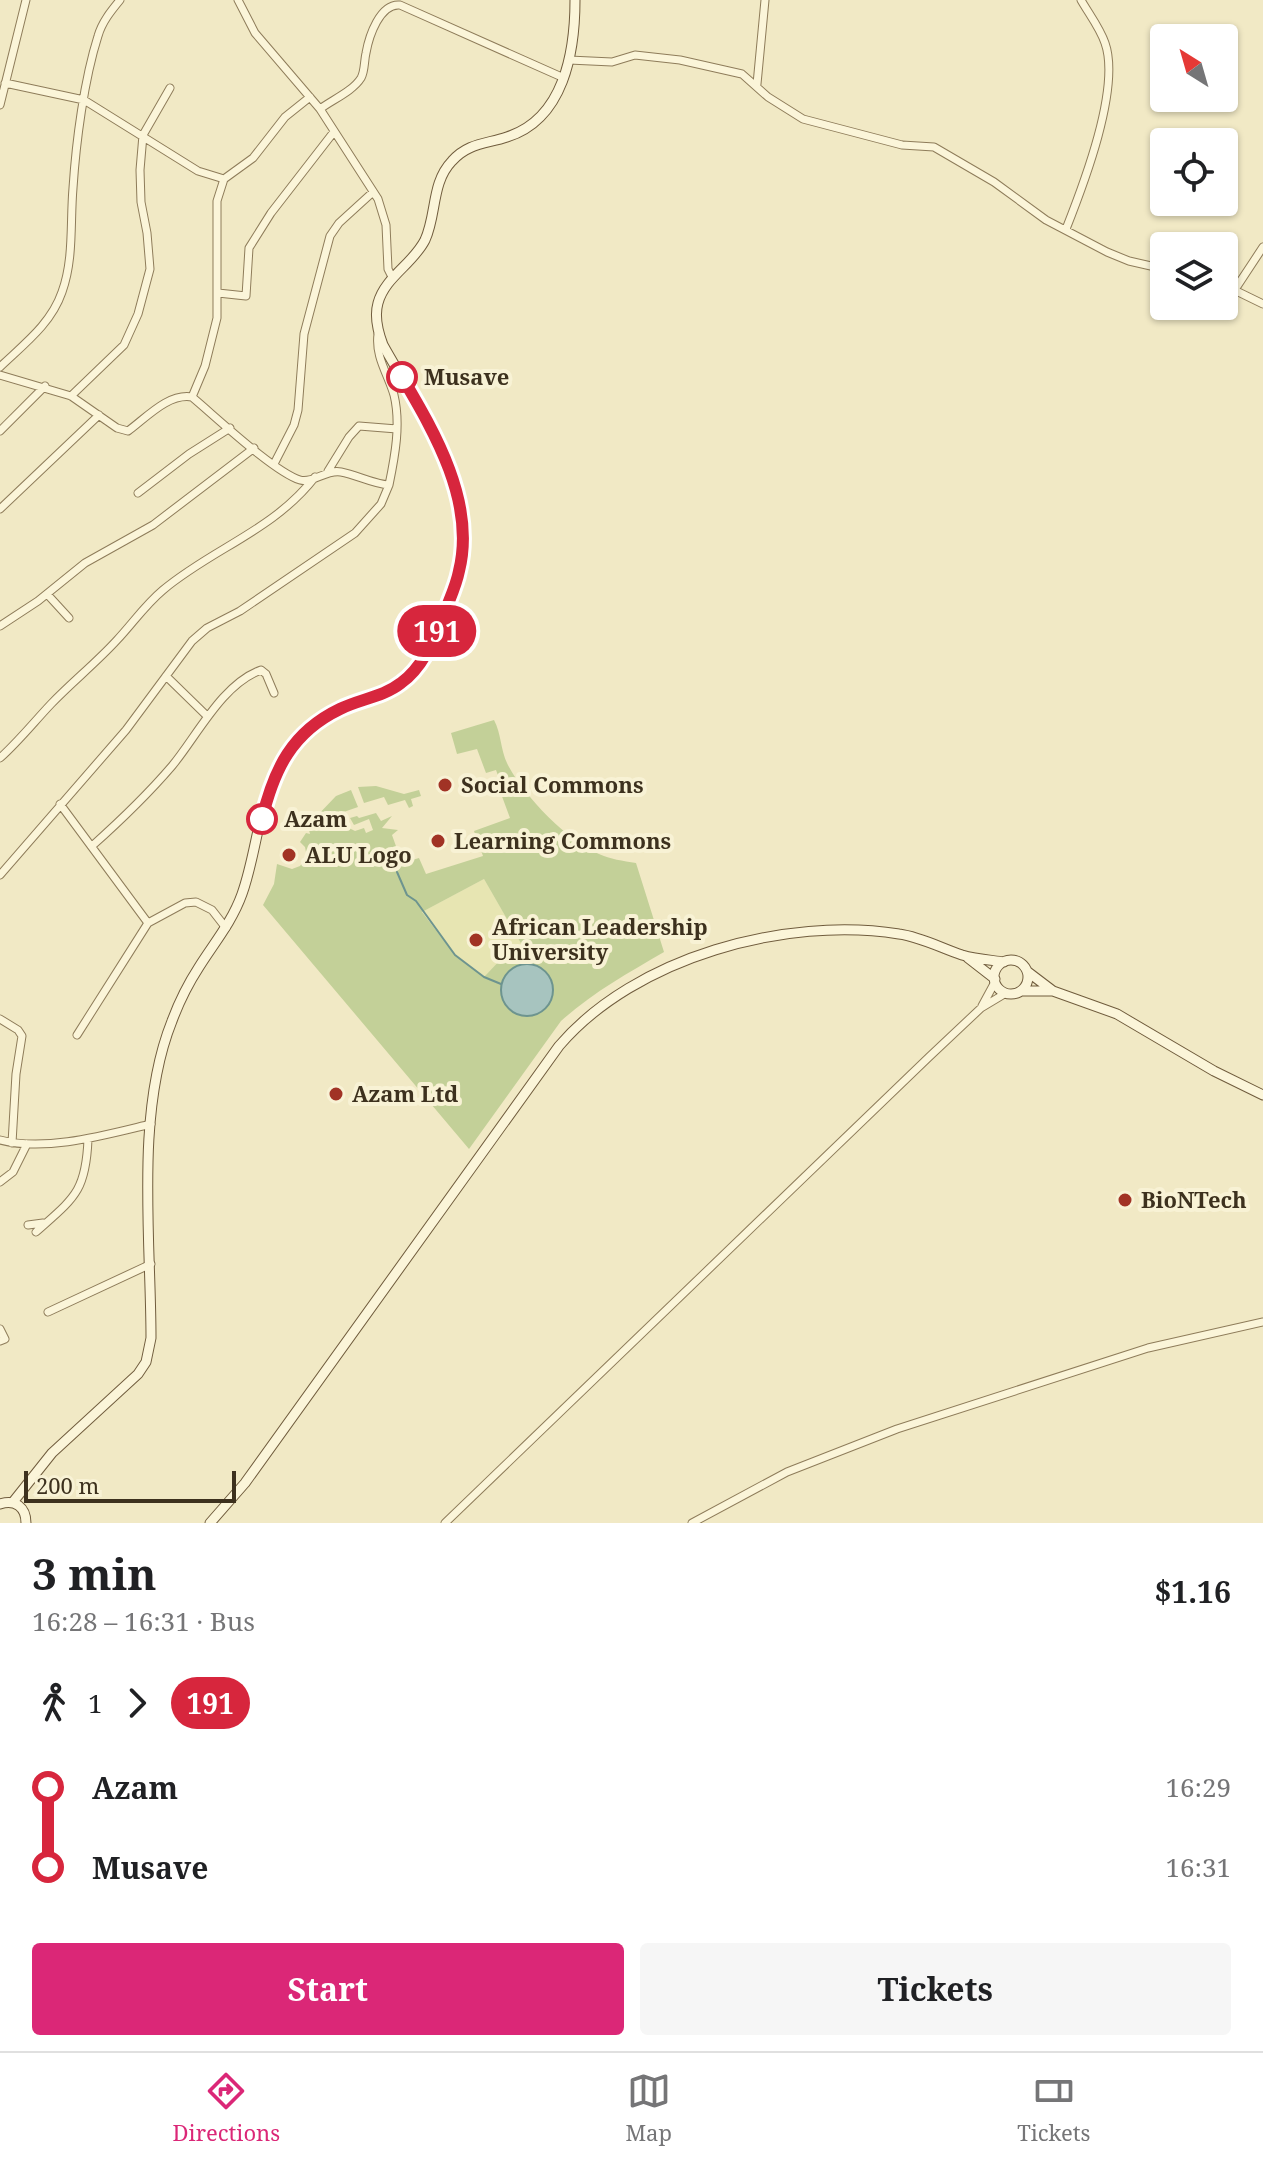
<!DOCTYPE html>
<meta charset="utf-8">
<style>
body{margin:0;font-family:"Noto Serif",serif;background:#f6f6f6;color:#202124;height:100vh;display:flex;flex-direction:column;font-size:30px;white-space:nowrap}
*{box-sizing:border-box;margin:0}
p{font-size:26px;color:#757577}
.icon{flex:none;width:44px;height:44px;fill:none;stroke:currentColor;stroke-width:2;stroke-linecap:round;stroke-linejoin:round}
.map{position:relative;height:1523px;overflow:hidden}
.details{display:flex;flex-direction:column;background:#fff;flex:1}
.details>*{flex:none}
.badge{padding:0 16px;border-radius:26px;font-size:28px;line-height:52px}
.needle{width:52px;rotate:323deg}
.fabs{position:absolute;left:1150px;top:24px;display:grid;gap:16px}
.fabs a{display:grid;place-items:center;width:88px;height:88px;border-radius:8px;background:#fff;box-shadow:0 2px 6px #0004;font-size:40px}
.scale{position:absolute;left:24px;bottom:20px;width:212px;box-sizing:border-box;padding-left:8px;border:4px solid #3d311e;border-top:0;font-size:22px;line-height:28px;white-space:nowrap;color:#3d311e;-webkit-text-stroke:6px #f8f2d5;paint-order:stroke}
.map>.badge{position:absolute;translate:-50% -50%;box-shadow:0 0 0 4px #fff}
.legs{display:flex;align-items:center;gap:12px;height:88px;padding:0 32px;font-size:26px}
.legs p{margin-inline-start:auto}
.summary{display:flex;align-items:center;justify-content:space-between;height:136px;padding:0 32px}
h1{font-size:44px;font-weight:700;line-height:60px}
.cta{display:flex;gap:16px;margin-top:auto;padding:16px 32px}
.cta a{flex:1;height:92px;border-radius:8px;background:#db2777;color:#fff;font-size:32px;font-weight:700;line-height:92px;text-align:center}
.cta a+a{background:#f6f6f6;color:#202124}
ul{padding:0 32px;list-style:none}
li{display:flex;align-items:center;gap:28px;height:80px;font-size:30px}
li i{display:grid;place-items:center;width:12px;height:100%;margin:0 10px;background:currentColor}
li i::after{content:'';width:20px;height:20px;margin:-10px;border:6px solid;border-radius:50%;background:#fff}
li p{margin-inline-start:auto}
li:first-child i{background:linear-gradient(#0000 50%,currentColor 0)}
li:last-child i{background:linear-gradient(currentColor 50%,#0000 0)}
.tabs{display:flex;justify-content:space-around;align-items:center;height:112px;border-top:2px solid #e0e0e0;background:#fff;font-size:22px;color:#757577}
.tabs a{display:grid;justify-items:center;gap:4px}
.tabs .on{color:#db2777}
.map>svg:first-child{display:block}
.farmland{fill:#e7e5b2}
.green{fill:#c3d098;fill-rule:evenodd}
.water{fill:#a7c4bf;stroke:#6d948f;stroke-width:2}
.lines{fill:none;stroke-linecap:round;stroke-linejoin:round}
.stream{stroke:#6d948f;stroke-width:2}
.minor-casing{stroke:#8e7c5a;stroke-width:9}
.secondary-casing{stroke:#705c3d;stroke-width:11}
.minor{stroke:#fbf5d9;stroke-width:7}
.secondary{stroke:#fbf5d9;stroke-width:9}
.line-1-casing{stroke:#fff;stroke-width:18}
.line-1{stroke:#d7263d;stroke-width:12}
.stop-1-dot{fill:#fff;stroke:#d7263d;stroke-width:4}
.poi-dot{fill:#a13325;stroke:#f8f2d5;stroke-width:3}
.labels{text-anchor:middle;stroke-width:8;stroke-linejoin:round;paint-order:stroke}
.stop-label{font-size:22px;font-weight:bold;fill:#3d311e;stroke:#f8f2d5;text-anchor:start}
.poi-label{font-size:22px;font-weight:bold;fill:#3d311e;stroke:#f8f2d5;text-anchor:start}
</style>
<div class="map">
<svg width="1263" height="1523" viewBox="0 0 1263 1523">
<rect width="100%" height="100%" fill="#f1e9c5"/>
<path class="farmland" d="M484 879 527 953 503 957 484 977 455 955 422 912Z"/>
<path class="green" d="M494 720C502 735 500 751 509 767 525 797 568 841 599 854 610 859 623 861 636 863L664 952C628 973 592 993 561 1021L469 1149 263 905 274 884 277 864 292 869 300 866 307 857 305 847 300 842 306 833 310 834 309 830 345 820 347 827 355 831 364 828 366 833 373 830 369 819 354 825 350 818 357 816 359 818 376 813 381 821 392 816 382 828 398 830 392 835 402 863 419 858 426 874 483 856 474 831 510 818 500 791 503 789 496 770 486 773 477 749 457 754 451 733ZM484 879 526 952 503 957 484 977 455 955 422 912ZM516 966 548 975C567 1015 507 1033 502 992 500 980 507 972 516 966Z
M376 786 404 794 419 790 421 796 411 799 413 806 409 808 405 800 388 805 384 797 364 803 358 787Z
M351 790 358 807 309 824 307 815 315 818 336 796Z"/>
<path class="water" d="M501 990a26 26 0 1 1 52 0a26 26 0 1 1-52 0Z"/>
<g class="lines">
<path class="stream" d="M397 872 407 895 416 901 455 955 484 977 501 984"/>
<g class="minor-casing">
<path id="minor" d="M238 0 255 33 320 109 378 199 386 225 388 269 392 277
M569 60 612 62 635 55 680 60 742 74 768 97 803 119 902 145 934 147 994 182 1046 220 1107 252 1129 261 1164 269
M5 83 84 100 198 171 224 179
M757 84 765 0
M0 105 26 0
M320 109C332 100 353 91 361 78 365 71 364 61 366 53 369 36 380 3 400 5L564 78
M1066 229C1083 186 1121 88 1105 43 1100 28 1089 14 1081 0
M1224 285 1263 304
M1234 291 1263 247
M218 293 246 296 249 248 271 213 333 133
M0 367C24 344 51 324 62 292 74 259 70 223 73 188 76 142 84 80 98 36 102 22 111 11 120 0
M0 375 71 396 117 428 128 431C146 418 168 393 192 397 216 417 274 472 300 480 313 484 326 469 341 472 357 475 373 484 389 485 395 456 401 424 394 395 388 374 375 357 378 334
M71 396 124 345 138 314 150 269 147 233 141 202 140 170 143 135 170 88
M192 397 205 366 217 318V201L224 179 253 158 285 117 310 97
M0 431 45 386
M274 464 294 425 298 410 304 334 330 236 339 223 373 192
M328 471 349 437 359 426 397 429
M138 493 189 454 230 428
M0 509 99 415
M47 594 69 618
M0 626 38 601 85 563 153 525 254 448
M166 676 207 716
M0 758C18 742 34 722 51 704 72 682 96 663 117 640 133 623 145 605 163 590 213 548 273 531 315 477
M60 804 148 923
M92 846C120 821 148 794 172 766 197 736 222 684 261 670L266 674 274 693
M0 875 126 730 192 641 207 628 240 611 355 533 381 504 389 485
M982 1006 995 982
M0 1019 18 1030 22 1036 16 1074 12 1143
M77 1035 148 923 185 903 196 902 212 910 226 928
M0 1140C46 1152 105 1135 151 1124
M0 1182 13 1172 27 1144
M28 1225 43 1223
M36 1232C74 1198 86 1192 88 1139
M48 1312 151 1264
M0 1329 5 1339 0 1341
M445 1523 929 1057 981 1008 1006 993
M692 1523 787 1472 897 1429 1148 1348 1263 1322"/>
</g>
<g class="secondary-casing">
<path id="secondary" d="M968 958 995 979
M994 977a17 17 0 1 1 34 0a17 17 0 1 1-34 0Z
M1028 972 1053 991
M1021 991H1053L1117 1014 1214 1071 1263 1095
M13 1502 52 1453 138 1374 146 1362 151 1338C151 1239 135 1113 172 1021 179 1002 188 984 199 967 214 943 232 922 242 894 256 855 258 810 276 772 289 744 315 718 344 707 361 701 379 697 395 688 420 672 431 645 442 619 450 597 461 574 463 550 468 474 418 408 383 345 378 332 374 317 378 303 385 277 413 264 425 240 437 214 431 183 452 161 468 143 486 144 507 137 564 119 575 52 575 0
M0 1504C15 1499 26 1507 26 1523
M210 1523 245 1483 559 1046C635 957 786 916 899 934 921 937 941 948 962 955 975 959 990 960 1004 962"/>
</g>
<use href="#minor" class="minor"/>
<use href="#secondary" class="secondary"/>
</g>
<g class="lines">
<g class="line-1-casing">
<path id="line-1" d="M262 819C274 769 292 732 340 709 360 699 383 697 401 683 423 667 433 641 443 617 448 602 456 587 459 571 476 503 435 433 402 377"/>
</g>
<use href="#line-1" class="line-1"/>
</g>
<g class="stop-1-dot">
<circle cx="402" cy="377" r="14"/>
<circle cx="262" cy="819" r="14"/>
</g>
<g class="poi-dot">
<circle cx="445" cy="785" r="8"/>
<circle cx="438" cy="841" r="8"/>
<circle cx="289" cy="855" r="8"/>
<circle cx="476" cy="940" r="8"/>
<circle cx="336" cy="1094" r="8"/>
<circle cx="1125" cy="1200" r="8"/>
</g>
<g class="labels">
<g class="stop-label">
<text x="424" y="385">Musave</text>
<text x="284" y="827">Azam</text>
</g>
<g class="poi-label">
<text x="461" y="793">Social Commons</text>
<text x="454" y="849">Learning Commons</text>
<text x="305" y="863">ALU Logo</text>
<text x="492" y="935">African Leadership<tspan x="492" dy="25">University</tspan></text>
<text x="352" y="1102">Azam Ltd</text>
<text x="1141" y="1208">BioNTech</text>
</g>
</g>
</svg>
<div class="fabs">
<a><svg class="needle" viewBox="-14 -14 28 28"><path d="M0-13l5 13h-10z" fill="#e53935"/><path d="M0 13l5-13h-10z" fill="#757577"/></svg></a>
<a><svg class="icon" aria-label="locate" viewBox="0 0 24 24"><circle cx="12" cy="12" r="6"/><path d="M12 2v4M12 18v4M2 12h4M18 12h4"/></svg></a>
<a><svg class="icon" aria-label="layers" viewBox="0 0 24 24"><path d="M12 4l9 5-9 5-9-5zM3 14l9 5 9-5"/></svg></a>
</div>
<div class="scale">200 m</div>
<b class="badge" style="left:437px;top:631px;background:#d7263d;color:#fff">191</b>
</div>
<section class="details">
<div class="summary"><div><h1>3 min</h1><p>16:28 – 16:31 · Bus</p></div><b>$1.16</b></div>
<div class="legs"><svg class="icon" aria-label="walk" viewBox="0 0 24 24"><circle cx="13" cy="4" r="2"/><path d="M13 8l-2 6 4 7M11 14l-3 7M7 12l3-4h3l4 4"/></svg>1<svg class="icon" aria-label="forward" viewBox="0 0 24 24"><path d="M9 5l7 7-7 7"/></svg><b class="badge" style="background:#d7263d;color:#fff">191</b></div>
<ul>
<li><i style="color:#d7263d"></i><b>Azam</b><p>16:29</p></li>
<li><i style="color:#d7263d"></i><b>Musave</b><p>16:31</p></li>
</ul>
<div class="cta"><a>Start</a><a>Tickets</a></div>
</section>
<nav class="tabs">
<a class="on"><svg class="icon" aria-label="directions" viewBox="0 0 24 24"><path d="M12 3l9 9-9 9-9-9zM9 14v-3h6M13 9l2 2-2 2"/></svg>Directions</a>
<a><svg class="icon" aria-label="map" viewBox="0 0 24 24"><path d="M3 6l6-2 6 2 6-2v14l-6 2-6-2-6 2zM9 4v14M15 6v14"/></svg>Map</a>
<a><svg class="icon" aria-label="tickets" viewBox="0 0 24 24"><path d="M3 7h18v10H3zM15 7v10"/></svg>Tickets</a>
</nav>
